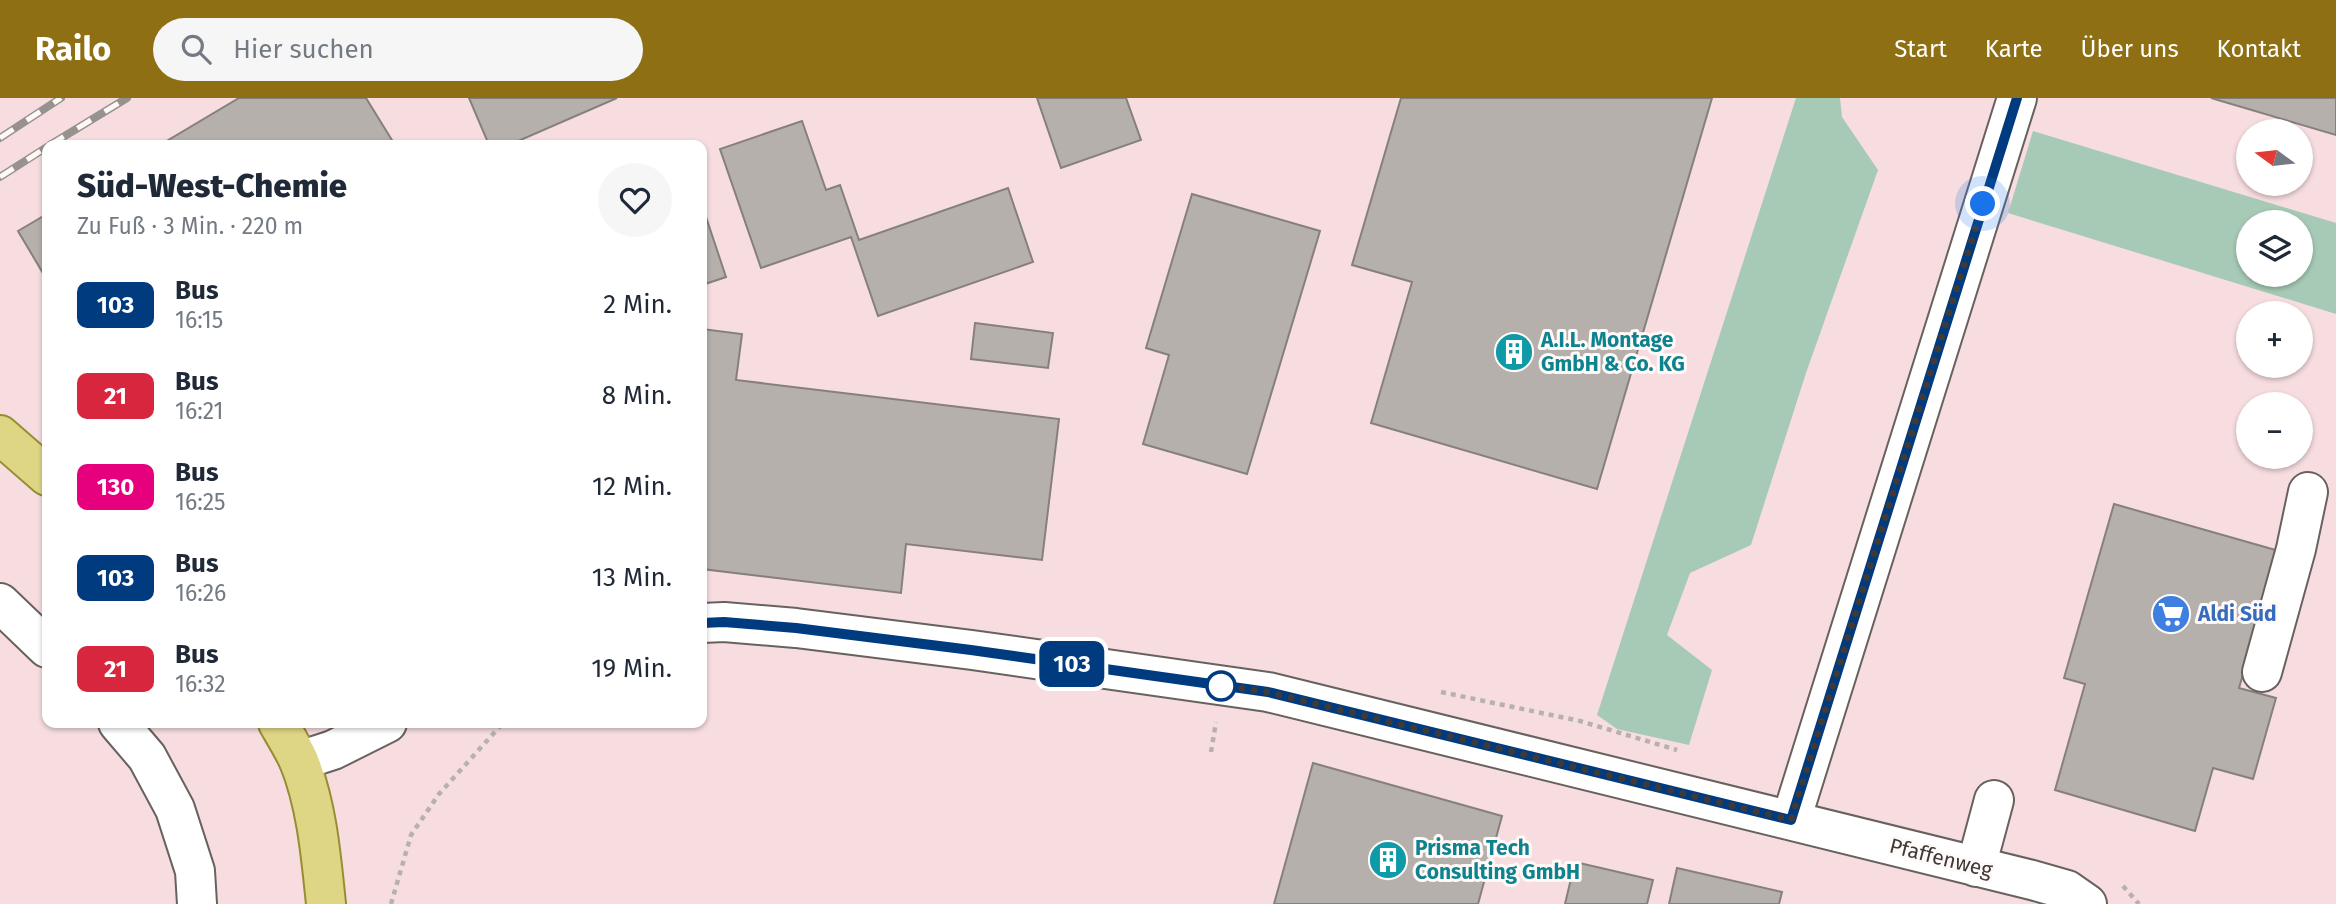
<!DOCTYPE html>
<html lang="de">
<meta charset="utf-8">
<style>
body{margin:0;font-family:"Fira Sans",sans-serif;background:#f6f6f7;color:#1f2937;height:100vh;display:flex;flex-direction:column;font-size:26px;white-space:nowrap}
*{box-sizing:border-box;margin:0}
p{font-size:23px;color:#747a83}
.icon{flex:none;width:38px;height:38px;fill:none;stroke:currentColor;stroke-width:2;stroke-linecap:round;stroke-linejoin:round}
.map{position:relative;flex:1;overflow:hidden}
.sheet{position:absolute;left:42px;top:42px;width:665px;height:588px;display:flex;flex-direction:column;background:#fff;border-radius:14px;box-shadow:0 2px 5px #0004}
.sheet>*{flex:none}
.badge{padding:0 14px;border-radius:10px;font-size:24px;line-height:46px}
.needle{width:46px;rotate:285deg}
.tools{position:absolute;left:2236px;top:21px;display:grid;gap:14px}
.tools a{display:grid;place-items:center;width:77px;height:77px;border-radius:50%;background:#fff;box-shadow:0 2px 5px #0004;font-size:35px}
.you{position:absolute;width:35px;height:35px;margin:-18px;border:5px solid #fff;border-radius:50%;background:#1a73e8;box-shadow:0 0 0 10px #1a73e833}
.map>.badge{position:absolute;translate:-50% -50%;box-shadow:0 0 0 4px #fff}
.round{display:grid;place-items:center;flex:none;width:74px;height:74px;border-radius:37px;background:#f6f6f7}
.head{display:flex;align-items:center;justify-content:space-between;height:119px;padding:0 35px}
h1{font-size:33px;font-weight:800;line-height:52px}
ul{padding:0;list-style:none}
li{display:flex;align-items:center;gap:21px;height:91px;padding:0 35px}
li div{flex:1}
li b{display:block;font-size:26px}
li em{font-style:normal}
li .badge{min-width:77px;font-weight:700;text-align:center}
header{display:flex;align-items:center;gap:42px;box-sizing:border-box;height:98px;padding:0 35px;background:#8e6f13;color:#fff}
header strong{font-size:33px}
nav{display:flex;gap:38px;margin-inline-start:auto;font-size:24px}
.search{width:490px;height:63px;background:#f6f6f7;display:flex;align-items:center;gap:18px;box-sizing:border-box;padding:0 24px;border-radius:38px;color:#747a83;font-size:26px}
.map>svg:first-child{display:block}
.industrial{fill:#f7dddf;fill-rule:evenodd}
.green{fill:#a7cab6;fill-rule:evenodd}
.building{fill:#b6b0ad;stroke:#86807d;stroke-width:2}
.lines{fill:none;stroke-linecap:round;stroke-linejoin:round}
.minor-casing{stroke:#68625f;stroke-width:42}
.major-casing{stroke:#988d35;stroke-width:42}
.path{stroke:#b6b1ae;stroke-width:4.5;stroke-dasharray:5 5;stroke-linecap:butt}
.minor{stroke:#fff;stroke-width:38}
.major{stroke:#dfd685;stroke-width:38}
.rail-casing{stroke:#979290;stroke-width:8}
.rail{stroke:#fffaf8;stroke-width:5;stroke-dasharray:16;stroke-linecap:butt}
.line-casing{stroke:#fff;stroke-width:16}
.line{stroke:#003b80;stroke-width:10}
.walk{stroke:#3d3a39;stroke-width:7;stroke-dasharray:0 12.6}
.stop-dot{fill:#fff;stroke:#003b80;stroke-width:3.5}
.labels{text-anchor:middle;stroke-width:6;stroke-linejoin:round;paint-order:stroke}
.culture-label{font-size:21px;font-weight:bold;fill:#0d838f;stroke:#fffaf8;text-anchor:start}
.shop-label{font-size:21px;font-weight:bold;fill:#366cbe;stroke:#fffaf8;text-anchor:start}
.street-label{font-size:21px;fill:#3d3a39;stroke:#fffaf8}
</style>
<header>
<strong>Railo</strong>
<div class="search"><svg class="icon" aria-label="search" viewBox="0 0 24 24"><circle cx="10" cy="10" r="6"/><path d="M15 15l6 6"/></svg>Hier suchen</div>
<nav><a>Start</a><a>Karte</a><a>Über uns</a><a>Kontakt</a></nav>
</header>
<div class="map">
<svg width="2336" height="806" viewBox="0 0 2336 806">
<rect width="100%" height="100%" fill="#f3ede9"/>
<path class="industrial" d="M0 0H2336V806H0ZM2249 33H2301V86H2249ZM47 47H702V625H47ZM2249 124H2301V177H2249ZM2249 215H2301V268H2249ZM2249 306H2301V359H2249Z"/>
<path class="green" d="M1796 0H1840L1842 19 1878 72 1806 275 1751 447 1690 475 1667 537 1712 572 1689 647 1617 631 1597 617Z
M2033 33 2336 125V216L2008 115ZM2249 124H2301V177H2249Z"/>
<path class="building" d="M239 0H366L395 47H160Z
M469 0H617L509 47H489Z
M1037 0H1126L1141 42 1061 70Z
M1401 0H1712L1597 391 1371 325 1412 184 1352 167Z
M2211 0H2336V37Z
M802 23 826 92 840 87 859 142 1008 90 1033 164 878 218 851 139 761 170 720 51Z
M1192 96 1320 133 1247 376 1143 346 1169 257 1146 250Z
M702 107 726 179 702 187Z
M47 116V182L18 133Z
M975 225 1053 235 1048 270 971 261Z
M702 231 742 236 736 282 1059 321 1042 462 906 446 901 495 702 471Z
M2114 406 2279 453 2239 590 2276 600 2253 681 2213 670 2195 733 2055 692 2085 586 2064 580Z
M1313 665 1502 718 1478 806H1274Z
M1575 764 1653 782 1647 806H1565Z
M1677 770 1782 794 1779 806H1669Z"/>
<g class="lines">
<g class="minor-casing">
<path id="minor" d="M0 505 47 550
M702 525 724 524 796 530 972 552 1268 594 2032 782 2067 792 2087 806
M2262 574 2296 451 2308 394
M118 625 147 659 175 711 195 773 197 806
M299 663 333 652 387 625
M1791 722 2017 0
M1976 769 1994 702"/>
</g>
<g class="major-casing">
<path id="major" d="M0 337 47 378
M278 625C285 637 293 650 299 663 317 708 321 758 326 806"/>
</g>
<path class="path" d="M1441 594 1580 623 1677 652
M1211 654 1216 624
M2123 788 2139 806
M391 806 411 737 439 696 503 625"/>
<use href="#minor" class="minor"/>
<use href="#major" class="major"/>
<g class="rail-casing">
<path id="rail" d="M0 40 61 0
M50 47 127 0
M0 79 47 49"/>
</g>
<use href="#rail" class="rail"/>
</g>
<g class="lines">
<g class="line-casing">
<path id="line" d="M702 525 724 524 796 530 971 552 1268 594 1791 722 2017 0"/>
</g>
<use href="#line" class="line"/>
<path class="walk" d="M1221 588 1219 587 1268 594 1791 722 1983 106"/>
</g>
<defs>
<g id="building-disc" transform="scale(2.0125)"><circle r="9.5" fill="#0f9aa8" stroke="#fffaf8"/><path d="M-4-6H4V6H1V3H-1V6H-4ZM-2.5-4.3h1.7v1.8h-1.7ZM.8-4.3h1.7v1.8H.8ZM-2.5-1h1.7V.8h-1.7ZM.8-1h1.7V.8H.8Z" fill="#fff"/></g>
<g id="supermarket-disc" transform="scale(2.0125)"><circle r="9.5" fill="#3f7fe0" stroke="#fffaf8"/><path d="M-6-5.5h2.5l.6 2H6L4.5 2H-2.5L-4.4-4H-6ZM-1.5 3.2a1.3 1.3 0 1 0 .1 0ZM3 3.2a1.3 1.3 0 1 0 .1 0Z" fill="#fff"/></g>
</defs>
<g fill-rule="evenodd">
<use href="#building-disc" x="1514" y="254"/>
<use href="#supermarket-disc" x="2171" y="516"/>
<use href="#building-disc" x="1388" y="762"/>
</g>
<circle class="stop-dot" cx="1221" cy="588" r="14"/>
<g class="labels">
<g class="culture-label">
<text x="1541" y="249">A.I.L. Montage<tspan x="1541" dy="24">GmbH &amp; Co. KG</tspan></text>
<text x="1415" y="757">Prisma Tech<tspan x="1415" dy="24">Consulting GmbH</tspan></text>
</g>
<g class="shop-label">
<text x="2198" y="523">Aldi Süd</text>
</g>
<g class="street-label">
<text transform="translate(1941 760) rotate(14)" y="7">Pfaffenweg</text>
</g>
</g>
</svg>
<div class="tools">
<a><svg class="needle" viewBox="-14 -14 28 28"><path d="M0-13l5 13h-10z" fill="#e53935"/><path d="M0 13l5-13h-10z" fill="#747a83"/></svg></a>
<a><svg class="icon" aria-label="layers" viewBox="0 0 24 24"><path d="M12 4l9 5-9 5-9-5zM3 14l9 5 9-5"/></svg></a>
<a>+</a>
<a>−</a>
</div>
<div class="you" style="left:1983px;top:106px"></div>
<b class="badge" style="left:1072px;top:566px;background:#003b80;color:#fff">103</b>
<section class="sheet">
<div class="head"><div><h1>Süd-West-Chemie</h1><p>Zu Fuß · 3 Min. · 220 m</p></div><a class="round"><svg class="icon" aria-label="heart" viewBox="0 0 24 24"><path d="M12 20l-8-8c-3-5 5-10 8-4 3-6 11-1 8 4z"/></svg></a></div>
<ul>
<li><span class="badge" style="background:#003b80;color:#fff">103</span><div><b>Bus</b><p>16:15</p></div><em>2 Min.</em></li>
<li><span class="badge" style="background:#d7263d;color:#fff">21</span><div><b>Bus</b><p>16:21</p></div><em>8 Min.</em></li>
<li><span class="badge" style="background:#e6007e;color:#fff">130</span><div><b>Bus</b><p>16:25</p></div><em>12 Min.</em></li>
<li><span class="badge" style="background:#003b80;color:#fff">103</span><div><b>Bus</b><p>16:26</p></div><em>13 Min.</em></li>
<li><span class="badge" style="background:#d7263d;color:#fff">21</span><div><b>Bus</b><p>16:32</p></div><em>19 Min.</em></li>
</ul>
</section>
</div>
